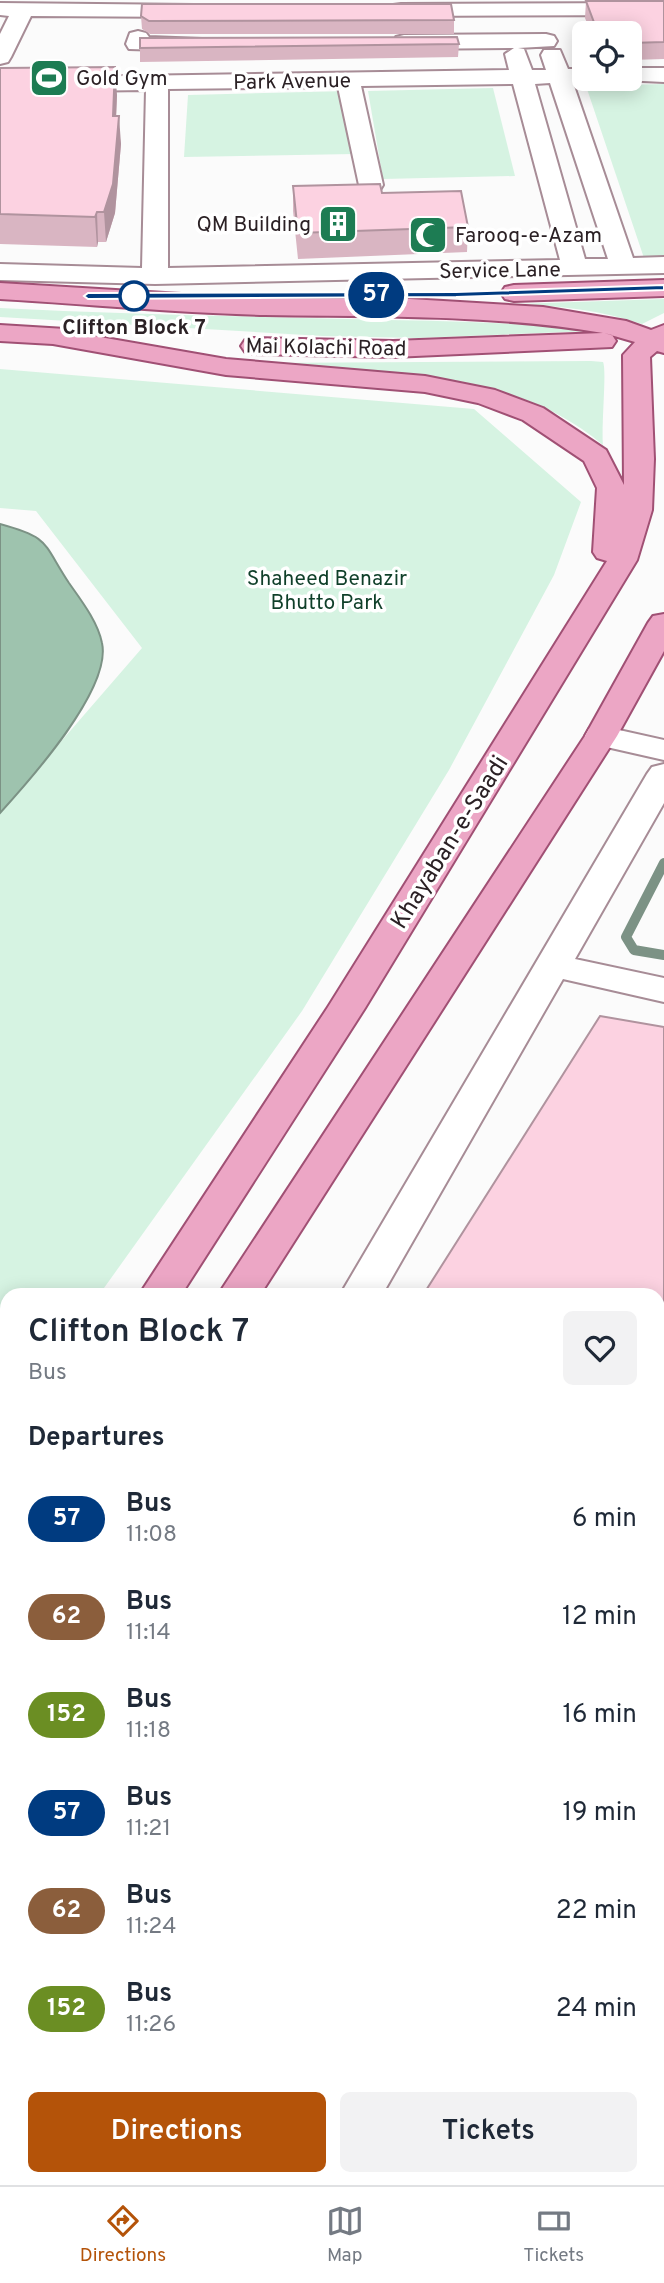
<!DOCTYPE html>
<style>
body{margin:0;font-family:Overpass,sans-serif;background:#f2f2f3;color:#1f2937;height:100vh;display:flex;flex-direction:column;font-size:26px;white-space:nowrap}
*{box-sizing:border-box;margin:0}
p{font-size:23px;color:#747a83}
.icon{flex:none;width:38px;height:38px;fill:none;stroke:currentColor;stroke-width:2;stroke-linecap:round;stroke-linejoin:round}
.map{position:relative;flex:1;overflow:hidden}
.drawer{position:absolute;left:0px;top:1288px;width:665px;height:898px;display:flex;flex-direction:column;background:#fff;border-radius:21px 21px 0 0;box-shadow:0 4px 18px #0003}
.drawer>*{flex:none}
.badge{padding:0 14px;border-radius:23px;font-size:24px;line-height:46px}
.controls{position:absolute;left:572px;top:21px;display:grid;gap:14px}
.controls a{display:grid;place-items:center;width:70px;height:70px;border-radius:10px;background:#fff;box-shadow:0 4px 18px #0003;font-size:35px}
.map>.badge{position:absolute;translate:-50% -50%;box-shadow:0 0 0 4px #fff}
h2{padding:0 28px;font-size:26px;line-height:63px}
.round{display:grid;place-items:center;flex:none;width:74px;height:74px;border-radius:10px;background:#f2f2f3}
.headline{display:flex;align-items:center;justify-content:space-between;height:119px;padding:0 28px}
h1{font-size:33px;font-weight:600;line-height:52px}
.cta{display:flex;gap:14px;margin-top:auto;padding:14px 28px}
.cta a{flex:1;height:80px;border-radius:10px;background:#b45309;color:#fff;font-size:28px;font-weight:600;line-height:80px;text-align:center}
.cta a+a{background:#f2f2f3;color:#1f2937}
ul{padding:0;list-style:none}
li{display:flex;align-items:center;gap:21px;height:98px;padding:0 28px}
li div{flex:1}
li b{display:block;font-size:26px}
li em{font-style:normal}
li .badge{min-width:77px;font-weight:700;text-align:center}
.menu{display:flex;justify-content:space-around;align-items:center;height:98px;border-top:2px solid #e0e1e3;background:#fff;font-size:19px;color:#747a83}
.menu a{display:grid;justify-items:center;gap:4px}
.menu .selected{color:#b45309}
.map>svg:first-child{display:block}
.green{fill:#d6f3e2}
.water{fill:#9ec3ae;stroke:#7c9285;stroke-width:2}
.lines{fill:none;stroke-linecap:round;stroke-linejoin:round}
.stream{stroke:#7c9285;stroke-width:10}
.minor-casing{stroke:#a78c96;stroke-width:4}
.major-casing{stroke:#a05074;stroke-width:4}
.minor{fill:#fff;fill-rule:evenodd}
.major{fill:#eca6c5;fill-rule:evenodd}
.wall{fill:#d9b5c2}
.shaded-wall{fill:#b0939e}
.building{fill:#fcd2e1;stroke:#b0939e;stroke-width:2}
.line{fill:#003b80;stroke:#fff;stroke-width:2}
.stop-dot{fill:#fff;stroke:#003b80;stroke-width:3.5}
.labels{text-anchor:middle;stroke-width:7;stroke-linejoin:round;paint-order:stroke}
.far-poi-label{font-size:21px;fill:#2b2125;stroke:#fff;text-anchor:start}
.far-street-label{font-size:21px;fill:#2b2125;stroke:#fff}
.far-stop-label{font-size:21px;font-weight:bold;fill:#2b2125;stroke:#fff}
.far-park-label{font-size:21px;fill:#0f3f29;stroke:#fff}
.street-label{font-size:24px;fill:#2b2125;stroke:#fff}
</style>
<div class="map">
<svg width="664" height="2185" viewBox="0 0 664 2185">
<rect width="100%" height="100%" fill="#fbfbfb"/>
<path class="green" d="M664 84V257L644 258 586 86Z
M493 88 515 176 383 179 368 91Z
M348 91 354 154 184 157 188 95Z
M664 299V313L642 324C600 310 560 306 516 304Z
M0 308C115 314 231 316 347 319 429 321 510 321 592 331L417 338 323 336 0 317Z
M591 361 603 362C607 370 601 427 603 445 507 364 372 373 254 363Z
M0 369 474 409 581 502 554 575 449 770 302 1011 99 1295H7V1425L0 1435V812L142 648 36 511 0 508Z"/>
<path class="water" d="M0 524C51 538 42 542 69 583 81 600 98 622 102 643 112 689 30 780 0 813Z"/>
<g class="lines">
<path class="stream" d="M664 863 626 937 634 950 664 955"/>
<g class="minor-casing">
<path id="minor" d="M0 3 194 5 202 6 205 11 202 16 194 17 31 16 11 57 8 62 0 64V34L9 16 0 15Z
M664 3V15L401 16 393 15 390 10 393 5 401 4Z
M138 31 146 33 149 37 202 39 205 44 202 49 194 51 129 49 126 44 130 33Z
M546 34 554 36 557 41 554 46 518 48 524 49 532 70H546L541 55 544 50H560L568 69H584V79H593L573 83 633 258 664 257V273L155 284 0 280V264L142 268 146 90 0 92V78L509 70 505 54 514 48 404 49 396 47 393 42 396 37 404 35ZM550 83 608 259H585L535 84ZM513 84 560 260 168 268V89L338 87 359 185 362 190 371 192 380 190 383 185 361 86Z
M630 68H664V82L622 80 630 79Z
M601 726 664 740V760L589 743 585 736 589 729Z
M664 764V803L575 959 664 978V1002L563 979 382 1295H340L647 774 652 767Z
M658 1626 664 1628V1666L658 1664Z
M7 1888V1942L0 1945V1890Z"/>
</g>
<g class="major-casing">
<path id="major" d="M664 280V296L514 301 505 299 501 293 505 287 514 285Z
M0 283 263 299H410L543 307 626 321 651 330 664 325V353L657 351 650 357 654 459 652 510 637 560 365 1008 181 1295H139L328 1007 607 561 597 558 593 552 597 488 584 461 523 420 478 403 425 392 226 375 53 344 0 341V325L82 330 94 336 226 359 425 376 495 390 543 408 606 450 624 485 623 355 635 342 604 333 612 335 616 341 612 347 393 357 254 354 245 352 241 346 245 340 254 338 393 341 603 333C489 314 379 317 265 315 176 313 88 304 0 299Z
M664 614V651L617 736 260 1295H218L585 736 648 623 653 616Z
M7 1514V1558L0 1561V1517Z
M7 1648V1696L0 1698V1650Z"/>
</g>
<use href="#minor" class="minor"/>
<use href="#major" class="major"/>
</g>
<path class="wall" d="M586 1H664V59L630 60V33H591L585 18Z
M141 16 454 20V34H150L142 29Z
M459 44 458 57 140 62V48Z
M0 68 117 95 116 116 121 144 115 213 106 242H98L97 247 0 244Z
M293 186 382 193 468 227 467 252 298 259 293 211Z
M664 1027V1556L658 1554V1295Z
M658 1834 664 1836V1941L659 1939V1963L664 1966V2159L659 2157 658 2159Z"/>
<path class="shaded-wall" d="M115 67 117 95 115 144 113 116Z
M119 116 121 144 115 213 106 242 104 212Z
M97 212 98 242 97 247 95 217Z
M662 1914 659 1939V1917Z
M662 2133 659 2157H658L659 2135Z"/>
<path class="building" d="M586 1H664V42L630 43V33H598Z
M142 4H451L454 20 149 21 141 16Z
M457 37 459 44 140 48V38Z
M115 67 113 116H119L113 184 104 212H97L95 217 0 214V68Z
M380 184 382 193 461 191 468 227 298 233 293 186Z
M600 1016 664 1027V1525L658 1523V1295H423Z
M658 1834 664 1836V1915L662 1914 659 1917V1963L664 1966V2134L662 2133 659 2135V2153H658Z
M658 2163H664V2185H443L446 2179H658Z"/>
<path class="line" d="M664 285V290L456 297 88 299 84 296 88 293 456 292Z"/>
<defs>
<g id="stadium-square" transform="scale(2.0125)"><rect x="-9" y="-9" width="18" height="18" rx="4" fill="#1d7c53" stroke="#fff"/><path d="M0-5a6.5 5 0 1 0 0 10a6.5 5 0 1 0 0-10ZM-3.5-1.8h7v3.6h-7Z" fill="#fff"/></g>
<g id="building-square" transform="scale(2.0125)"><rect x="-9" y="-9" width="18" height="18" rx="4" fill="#1d7c53" stroke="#fff"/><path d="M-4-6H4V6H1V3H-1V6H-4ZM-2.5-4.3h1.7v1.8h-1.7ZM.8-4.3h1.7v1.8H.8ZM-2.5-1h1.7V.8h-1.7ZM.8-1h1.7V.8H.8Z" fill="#fff"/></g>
<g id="mosque-square" transform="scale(2.0125)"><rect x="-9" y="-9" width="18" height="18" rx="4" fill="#1d7c53" stroke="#fff"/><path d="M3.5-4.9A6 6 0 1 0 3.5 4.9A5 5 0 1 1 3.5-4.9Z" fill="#fff"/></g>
</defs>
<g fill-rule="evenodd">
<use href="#stadium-square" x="49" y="78"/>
<use href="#building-square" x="338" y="224"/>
<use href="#mosque-square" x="428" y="235"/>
</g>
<circle class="stop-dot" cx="134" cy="296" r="14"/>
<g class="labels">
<g class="far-poi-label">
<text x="76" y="85">Gold Gym</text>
<text x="311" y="231" text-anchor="end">QM Building</text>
<text x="455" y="242">Farooq-e-Azam</text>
</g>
<g class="far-street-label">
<text transform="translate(292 81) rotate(-1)" y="7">Park Avenue</text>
<text transform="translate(500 270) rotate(-1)" y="7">Service Lane</text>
<text transform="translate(326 347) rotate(1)" y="7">Mai Kolachi Road</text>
</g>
<g class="far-stop-label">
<text x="134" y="334">Clifton Block 7</text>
</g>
<g class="far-park-label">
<text x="327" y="585">Shaheed Benazir<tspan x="327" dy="24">Bhutto Park</tspan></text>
</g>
<g class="street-label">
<text transform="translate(449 842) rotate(-58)" y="8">Khayaban-e-Saadi</text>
</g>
</g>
</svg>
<div class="controls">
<a><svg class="icon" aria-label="locate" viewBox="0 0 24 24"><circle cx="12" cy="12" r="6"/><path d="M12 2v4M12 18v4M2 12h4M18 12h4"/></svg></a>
</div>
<b class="badge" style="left:376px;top:295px;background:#003b80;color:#fff">57</b>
<section class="drawer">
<div class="headline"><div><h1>Clifton Block 7</h1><p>Bus</p></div><a class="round"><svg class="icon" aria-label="heart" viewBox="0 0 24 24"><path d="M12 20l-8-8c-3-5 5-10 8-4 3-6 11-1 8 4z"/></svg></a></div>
<h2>Departures</h2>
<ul>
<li><span class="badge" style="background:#003b80;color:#fff">57</span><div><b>Bus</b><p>11:08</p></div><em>6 min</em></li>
<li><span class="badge" style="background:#8b5e3c;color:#fff">62</span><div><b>Bus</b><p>11:14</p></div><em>12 min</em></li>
<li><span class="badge" style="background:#6b8e23;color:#fff">152</span><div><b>Bus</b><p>11:18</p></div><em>16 min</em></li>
<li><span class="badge" style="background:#003b80;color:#fff">57</span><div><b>Bus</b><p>11:21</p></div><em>19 min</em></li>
<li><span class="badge" style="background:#8b5e3c;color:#fff">62</span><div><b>Bus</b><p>11:24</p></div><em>22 min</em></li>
<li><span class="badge" style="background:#6b8e23;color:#fff">152</span><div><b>Bus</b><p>11:26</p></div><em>24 min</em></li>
</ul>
<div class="cta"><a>Directions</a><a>Tickets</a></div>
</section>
</div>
<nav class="menu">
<a class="selected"><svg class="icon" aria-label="directions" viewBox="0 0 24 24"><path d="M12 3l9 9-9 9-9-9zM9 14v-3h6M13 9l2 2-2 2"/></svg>Directions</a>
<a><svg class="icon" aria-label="map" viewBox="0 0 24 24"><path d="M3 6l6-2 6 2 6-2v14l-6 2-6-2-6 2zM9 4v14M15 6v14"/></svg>Map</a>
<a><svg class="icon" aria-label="tickets" viewBox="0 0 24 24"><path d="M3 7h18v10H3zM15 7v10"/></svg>Tickets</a>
</nav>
